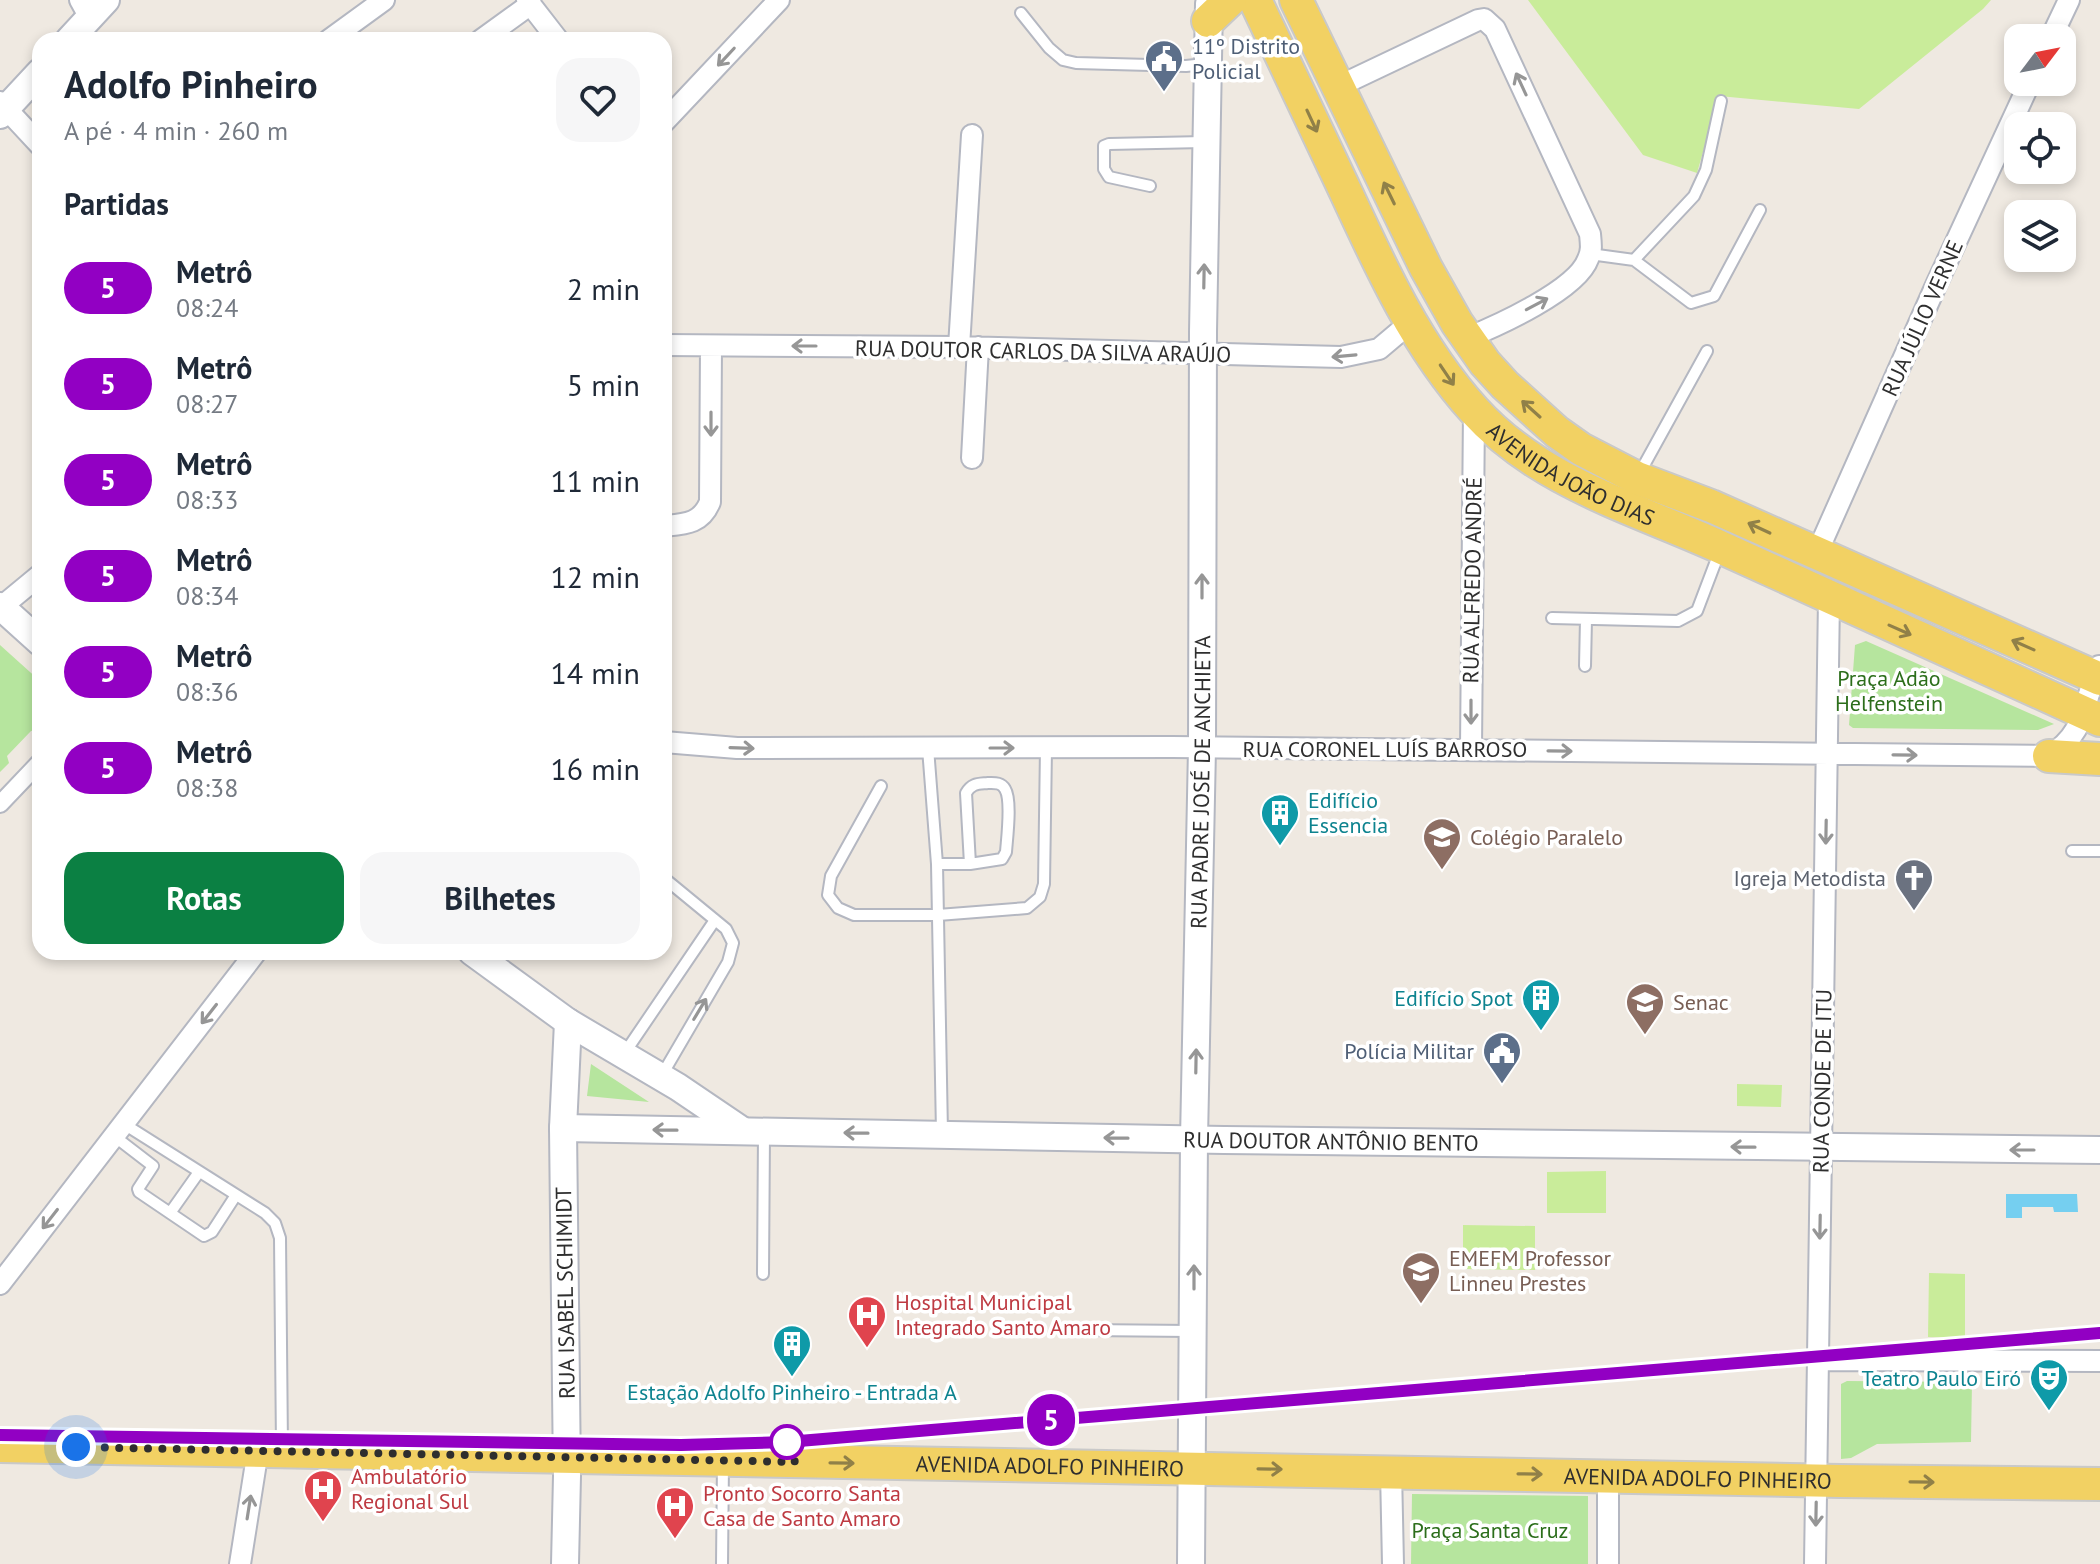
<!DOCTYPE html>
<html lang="pt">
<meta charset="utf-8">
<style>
body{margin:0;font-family:"PT Sans",sans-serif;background:#f6f6f7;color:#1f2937;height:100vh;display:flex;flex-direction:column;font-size:30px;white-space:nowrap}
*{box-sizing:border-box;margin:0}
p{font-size:26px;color:#747a83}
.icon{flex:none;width:44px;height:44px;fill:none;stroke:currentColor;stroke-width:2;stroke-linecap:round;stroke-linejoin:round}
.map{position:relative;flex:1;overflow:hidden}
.panel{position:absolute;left:32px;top:32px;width:640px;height:928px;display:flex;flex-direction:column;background:#fff;border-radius:24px;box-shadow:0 4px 12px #0003}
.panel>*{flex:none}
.badge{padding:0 16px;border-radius:26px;font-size:28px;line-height:52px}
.needle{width:52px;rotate:58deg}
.fabs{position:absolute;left:2004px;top:24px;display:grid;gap:16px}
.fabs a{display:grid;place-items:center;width:72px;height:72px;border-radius:16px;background:#fff;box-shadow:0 4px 12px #0003;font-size:40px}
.you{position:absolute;width:40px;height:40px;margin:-20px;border:6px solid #fff;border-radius:50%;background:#1a73e8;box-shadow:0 0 0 12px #1a73e833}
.map>.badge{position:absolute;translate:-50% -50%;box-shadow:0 0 0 4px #fff}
h2{padding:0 32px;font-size:30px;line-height:72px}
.round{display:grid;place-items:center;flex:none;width:84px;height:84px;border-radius:24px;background:#f6f6f7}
.overview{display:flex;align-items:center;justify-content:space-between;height:136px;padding:0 32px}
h1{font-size:38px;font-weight:800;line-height:60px}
.cta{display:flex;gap:16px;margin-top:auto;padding:16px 32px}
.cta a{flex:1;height:92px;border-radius:24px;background:#0b8043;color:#fff;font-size:32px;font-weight:800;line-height:92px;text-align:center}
.cta a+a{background:#f6f6f7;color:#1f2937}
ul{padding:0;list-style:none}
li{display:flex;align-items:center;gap:24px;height:96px;padding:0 32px}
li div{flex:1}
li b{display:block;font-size:30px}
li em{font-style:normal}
li .badge{min-width:88px;font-weight:700;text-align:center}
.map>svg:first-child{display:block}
.green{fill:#b6e59e}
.pitch{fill:#c9ec9a}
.water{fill:#75cff0}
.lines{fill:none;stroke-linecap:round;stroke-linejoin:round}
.service-casing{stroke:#b4b7c1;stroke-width:14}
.pedestrian-casing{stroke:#b4b7c1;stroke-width:20}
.minor-casing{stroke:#b4b7c1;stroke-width:24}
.tertiary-casing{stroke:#b4b7c1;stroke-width:30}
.primary-casing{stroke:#c9c9c9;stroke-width:36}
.service{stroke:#fff;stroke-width:10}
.pedestrian{stroke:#fff;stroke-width:16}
.minor{stroke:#fff;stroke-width:20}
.tertiary{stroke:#fff;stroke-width:26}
.primary{stroke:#f2d163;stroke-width:32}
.oneway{stroke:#969696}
.oneway2{stroke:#908048}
.line-casing{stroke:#fff;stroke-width:18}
.line{stroke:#9200c3;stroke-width:12}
.walk{stroke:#2e2e2e;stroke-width:8;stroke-dasharray:0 14.4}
.stop-dot{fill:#fff;stroke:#9200c3;stroke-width:4}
.labels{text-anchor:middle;stroke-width:7;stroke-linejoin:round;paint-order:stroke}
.service-label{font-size:22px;fill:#4e5e75;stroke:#fff;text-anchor:start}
.street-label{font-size:22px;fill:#2e2e2e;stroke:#fff}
.park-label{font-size:22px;fill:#2c6e1b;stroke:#fff}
.culture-label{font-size:22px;fill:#0d838f;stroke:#fff;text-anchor:end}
.education-label{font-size:22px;fill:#785e54;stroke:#fff;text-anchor:start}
.worship-label{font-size:22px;fill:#5b616d;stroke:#fff;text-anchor:end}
.health-label{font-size:22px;fill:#be3a42;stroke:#fff;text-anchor:start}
</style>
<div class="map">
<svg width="2100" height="1564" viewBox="0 0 2100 1564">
<rect width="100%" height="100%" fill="#efe9e1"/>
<path class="green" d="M1866 641 2054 724 2038 730 1853 728 1849 725 1855 645Z
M0 645 40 681V730L31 731 7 756 9 763 0 772Z
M591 1064 649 1102 587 1096Z
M1847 1381 1972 1382 1971 1442 1877 1444 1851 1458 1841 1459V1384Z
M1412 1494 1588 1496V1564H1411Z"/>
<path class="pitch" d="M1528 0H1991L1983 9 1859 109 1719 96 1697 173 1643 155Z
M1737 1084 1782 1085 1781 1107 1737 1106Z
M1606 1171V1213H1547V1172Z
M1463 1225 1535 1226V1270L1463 1269Z
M1929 1273 1965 1274V1338L1928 1337Z"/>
<path class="water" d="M2006 1194H2077L2078 1212H2054L2053 1207H2022V1218H2006Z"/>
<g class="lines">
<g class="service-casing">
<path id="service" d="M1021 13 1049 48 1063 60 1076 63 1186 66 1205 64
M1150 186 1109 177 1104 169V146L1109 144 1204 142
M1590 254 1634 260 1691 303 1714 296 1760 210
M1634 260 1694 196 1706 170 1721 101
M1638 476 1707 351
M1552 618 1678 621 1697 611 1719 553
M1585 666 1586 619
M928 748 937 864 942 1133
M881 786 831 876 828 895 838 908 854 915H938L1027 908 1040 897 1044 884 1046 748
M2072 851H2100
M937 864H970L1002 859 1006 852C1007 838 1012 800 1005 789 1001 782 994 783 988 783 978 784 972 783 966 793L970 864
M624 1054 715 920
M662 1075 728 962 733 943 726 929 664 878
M124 1124 265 1213 275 1223 280 1238 282 1447
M114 1136 153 1166 138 1189 139 1192 204 1236 212 1232 236 1195
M170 1213 199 1172
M763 1274 764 1133
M1084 1330 1192 1331
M722 1564 723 1462"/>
</g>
<g class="pedestrian-casing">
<path id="pedestrian" d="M0 804 40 762"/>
</g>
<g class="minor-casing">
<path id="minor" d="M80 0 90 18
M527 0 558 40
M2051 38 2069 0
M329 40 384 0
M481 40 531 4
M1337 87 1478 20 1484 19 1495 29 1590 234C1591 244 1592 251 1588 259 1577 290 1497 326 1467 338
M0 102 40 145
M664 122 779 0
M664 345 959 347 1341 357 1379 349 1411 322
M959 347 972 135
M972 458 978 347
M664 526C685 524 701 524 710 502L711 346
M1816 555 1937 283 2030 82
M0 608 40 575
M664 742 737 748 1172 747 2049 756C2087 733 2082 704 2099 666
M1471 749 1474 410
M0 1284 256 952
M1818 1360 2100 1361
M1391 1471 1393 1564
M240 1564 258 1450
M1608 1564V1476
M1815 1564 1829 598"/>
</g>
<g class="tertiary-casing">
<g id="tertiary">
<path d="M69 40 106 0"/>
<path d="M0 115 40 72"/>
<path d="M0 606 40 642"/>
<path d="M472 952 568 1022 678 1087 743 1131"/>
<path id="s1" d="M563 1128 1224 1140 2100 1150"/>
<path d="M565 1564 567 1476 563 1128 568 1022"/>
<path id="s2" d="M1191 1564 1194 1139 1202 748 1203 332 1209 4"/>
</g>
</g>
<g class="primary-casing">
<g id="primary">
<path id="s3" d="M1255 0C1284 62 1314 124 1343 186 1379 264 1416 346 1474 410 1539 482 1634 508 1720 547 1847 604 1973 663 2100 720"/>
<path d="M1296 0 1426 268 1457 323 1485 363 1505 385 1557 432 1581 449 1637 478 1711 506 2100 679"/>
<path d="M1208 21 1230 0"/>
<path d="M2049 756 2100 759"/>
<path id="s4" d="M0 1446 1840 1481 2100 1484"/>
</g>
</g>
<use href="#service" class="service"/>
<use href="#pedestrian" class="pedestrian"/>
<use href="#minor" class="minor"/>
<use href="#tertiary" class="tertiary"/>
<use href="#primary" class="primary"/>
</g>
<defs><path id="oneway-shaft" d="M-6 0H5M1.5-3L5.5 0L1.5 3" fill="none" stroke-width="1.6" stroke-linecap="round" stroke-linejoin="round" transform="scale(2)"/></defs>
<g class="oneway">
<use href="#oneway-shaft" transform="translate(726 57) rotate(133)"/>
<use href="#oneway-shaft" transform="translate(1521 84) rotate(-115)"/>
<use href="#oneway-shaft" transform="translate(1204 276) rotate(-89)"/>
<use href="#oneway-shaft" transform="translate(1537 304) rotate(-28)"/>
<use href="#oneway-shaft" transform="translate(804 346) rotate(-180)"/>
<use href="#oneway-shaft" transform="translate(1344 356) rotate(175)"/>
<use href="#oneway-shaft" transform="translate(711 424) rotate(90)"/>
<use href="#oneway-shaft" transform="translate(1202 586) rotate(-90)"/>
<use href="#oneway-shaft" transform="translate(1471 712) rotate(90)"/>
<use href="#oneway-shaft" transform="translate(742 748) rotate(2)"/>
<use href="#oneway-shaft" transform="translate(1002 748)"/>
<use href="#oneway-shaft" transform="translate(1560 751) rotate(1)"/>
<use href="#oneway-shaft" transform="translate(1905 755) rotate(1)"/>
<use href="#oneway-shaft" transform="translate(1826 832) rotate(91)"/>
<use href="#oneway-shaft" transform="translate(700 1009) rotate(-59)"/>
<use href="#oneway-shaft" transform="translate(209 1014) rotate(128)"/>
<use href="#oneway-shaft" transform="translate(1196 1061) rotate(-89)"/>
<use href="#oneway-shaft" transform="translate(665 1130) rotate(-179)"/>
<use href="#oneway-shaft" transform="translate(856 1133) rotate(-179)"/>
<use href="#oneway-shaft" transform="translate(1116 1138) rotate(-179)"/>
<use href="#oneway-shaft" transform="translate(1743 1147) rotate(-179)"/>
<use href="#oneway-shaft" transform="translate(2022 1150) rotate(-180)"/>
<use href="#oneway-shaft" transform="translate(50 1219) rotate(128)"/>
<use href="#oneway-shaft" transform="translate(1820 1227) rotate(91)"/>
<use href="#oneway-shaft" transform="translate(1194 1277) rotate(-90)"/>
<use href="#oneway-shaft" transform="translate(249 1507) rotate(-81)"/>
<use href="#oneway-shaft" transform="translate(1816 1514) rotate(91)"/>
</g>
<g class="oneway2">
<use href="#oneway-shaft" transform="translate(1312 121) rotate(65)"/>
<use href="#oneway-shaft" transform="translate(1389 193) rotate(-116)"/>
<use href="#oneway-shaft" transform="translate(1447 375) rotate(56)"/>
<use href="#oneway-shaft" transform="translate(1531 409) rotate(-138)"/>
<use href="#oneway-shaft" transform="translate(1759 528) rotate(-155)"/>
<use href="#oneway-shaft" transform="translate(1900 630) rotate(24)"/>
<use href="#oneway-shaft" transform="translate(2023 645) rotate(-156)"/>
<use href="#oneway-shaft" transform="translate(842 1463) rotate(1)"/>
<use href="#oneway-shaft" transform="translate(1270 1469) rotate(1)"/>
<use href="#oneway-shaft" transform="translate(1530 1474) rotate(1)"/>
<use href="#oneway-shaft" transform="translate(1922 1482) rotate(1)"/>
</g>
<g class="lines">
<g class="line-casing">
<path id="line" d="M0 1435 681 1445 787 1442 2100 1333"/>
</g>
<use href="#line" class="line"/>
<path class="walk" d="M76 1447 795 1462 787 1442"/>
</g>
<defs>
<g id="civic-pin" transform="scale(2)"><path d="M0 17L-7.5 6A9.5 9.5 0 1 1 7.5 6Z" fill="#5c6f8a" stroke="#fff"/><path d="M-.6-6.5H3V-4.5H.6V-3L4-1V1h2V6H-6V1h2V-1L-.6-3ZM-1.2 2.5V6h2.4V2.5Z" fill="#fff"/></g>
<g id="building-pin" transform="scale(2)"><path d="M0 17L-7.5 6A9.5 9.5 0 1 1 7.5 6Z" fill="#0f9aa8" stroke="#fff"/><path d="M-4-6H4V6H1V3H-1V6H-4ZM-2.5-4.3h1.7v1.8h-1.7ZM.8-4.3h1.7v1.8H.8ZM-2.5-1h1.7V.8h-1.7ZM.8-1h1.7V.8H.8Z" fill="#fff"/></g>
<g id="school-pin" transform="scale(2)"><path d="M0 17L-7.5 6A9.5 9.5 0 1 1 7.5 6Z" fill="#8d6e63" stroke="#fff"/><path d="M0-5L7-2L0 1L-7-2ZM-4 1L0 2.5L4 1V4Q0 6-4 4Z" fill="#fff"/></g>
<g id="church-pin" transform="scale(2)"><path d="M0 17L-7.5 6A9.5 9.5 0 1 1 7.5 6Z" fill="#6b7280" stroke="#fff"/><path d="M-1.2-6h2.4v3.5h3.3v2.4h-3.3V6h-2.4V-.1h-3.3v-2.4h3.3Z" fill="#fff"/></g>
<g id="university-pin" transform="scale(2)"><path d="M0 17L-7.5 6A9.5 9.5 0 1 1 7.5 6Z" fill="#8d6e63" stroke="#fff"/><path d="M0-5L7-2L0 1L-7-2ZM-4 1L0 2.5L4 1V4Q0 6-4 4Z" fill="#fff"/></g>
<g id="hospital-pin" transform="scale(2)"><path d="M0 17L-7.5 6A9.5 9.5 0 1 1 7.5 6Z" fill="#e0444e" stroke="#fff"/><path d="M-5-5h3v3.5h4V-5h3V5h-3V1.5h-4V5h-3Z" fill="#fff"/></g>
<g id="theatre-pin" transform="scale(2)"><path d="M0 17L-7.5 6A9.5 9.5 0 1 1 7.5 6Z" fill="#0f9aa8" stroke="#fff"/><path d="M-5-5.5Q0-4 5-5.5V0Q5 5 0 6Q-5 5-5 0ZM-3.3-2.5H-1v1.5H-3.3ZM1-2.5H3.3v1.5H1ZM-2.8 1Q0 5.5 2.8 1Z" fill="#fff"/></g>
</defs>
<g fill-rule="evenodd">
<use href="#civic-pin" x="1164" y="59"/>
<use href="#building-pin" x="1280" y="813"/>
<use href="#school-pin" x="1442" y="837"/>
<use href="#church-pin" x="1914" y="878"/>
<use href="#building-pin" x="1541" y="998"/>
<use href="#university-pin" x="1645" y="1002"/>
<use href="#civic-pin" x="1502" y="1051"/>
<use href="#school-pin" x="1421" y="1271"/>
<use href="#hospital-pin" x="867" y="1315"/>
<use href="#building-pin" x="792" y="1344"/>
<use href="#theatre-pin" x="2049" y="1378"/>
<use href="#hospital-pin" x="323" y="1489"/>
<use href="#hospital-pin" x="675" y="1506"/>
</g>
<circle class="stop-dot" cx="787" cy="1442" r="16"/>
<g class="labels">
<g class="service-label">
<text x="1192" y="54">11º Distrito<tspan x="1192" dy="25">Policial</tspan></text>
<text x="1474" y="1059" text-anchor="end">Polícia Militar</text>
</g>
<g class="street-label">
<text transform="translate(1922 318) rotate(-66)" y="8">RUA JÚLIO VERNE</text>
<text transform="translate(1043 351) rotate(1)" y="8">RUA DOUTOR CARLOS DA SILVA ARAÚJO</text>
<text dy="8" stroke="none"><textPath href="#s3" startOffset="584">AVENIDA JOÃO DIAS</textPath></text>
<text transform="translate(1472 580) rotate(-89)" y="8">RUA ALFREDO ANDRÉ</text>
<text x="1385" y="757">RUA CORONEL LUÍS BARROSO</text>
<text dy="8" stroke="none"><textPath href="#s2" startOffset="782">RUA PADRE JOSÉ DE ANCHIETA</textPath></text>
<text transform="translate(1822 1081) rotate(-89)" y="8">RUA CONDE DE ITU</text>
<text dy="8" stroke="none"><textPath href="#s1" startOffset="768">RUA DOUTOR ANTÔNIO BENTO</textPath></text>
<text transform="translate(565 1293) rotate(-91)" y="8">RUA ISABEL SCHIMIDT</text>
<text dy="8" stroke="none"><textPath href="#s4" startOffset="1050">AVENIDA ADOLFO PINHEIRO</textPath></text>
<text dy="8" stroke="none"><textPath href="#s4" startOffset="1698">AVENIDA ADOLFO PINHEIRO</textPath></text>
</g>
<g class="park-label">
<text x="1889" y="686">Praça Adão<tspan x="1889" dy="25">Helfenstein</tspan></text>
<text x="1490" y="1538">Praça Santa Cruz</text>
</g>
<g class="culture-label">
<text x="1308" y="808" text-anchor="start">Edifício<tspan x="1308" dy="25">Essencia</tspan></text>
<text x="1513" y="1006">Edifício Spot</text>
<text x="2021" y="1386">Teatro Paulo Eiró</text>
<text x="792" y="1400" text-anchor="middle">Estação Adolfo Pinheiro - Entrada A</text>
</g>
<g class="education-label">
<text x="1470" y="845">Colégio Paralelo</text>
<text x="1673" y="1010">Senac</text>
<text x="1449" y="1266">EMEFM Professor<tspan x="1449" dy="25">Linneu Prestes</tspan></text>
</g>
<g class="worship-label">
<text x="1886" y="886">Igreja Metodista</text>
</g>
<g class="health-label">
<text x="895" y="1310">Hospital Municipal<tspan x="895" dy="25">Integrado Santo Amaro</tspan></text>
<text x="351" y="1484">Ambulatório<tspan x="351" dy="25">Regional Sul</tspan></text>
<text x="703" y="1501">Pronto Socorro Santa<tspan x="703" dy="25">Casa de Santo Amaro</tspan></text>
</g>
</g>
</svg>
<div class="fabs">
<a><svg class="needle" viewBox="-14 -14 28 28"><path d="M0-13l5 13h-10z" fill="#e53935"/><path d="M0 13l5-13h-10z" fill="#747a83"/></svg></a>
<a><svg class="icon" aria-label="locate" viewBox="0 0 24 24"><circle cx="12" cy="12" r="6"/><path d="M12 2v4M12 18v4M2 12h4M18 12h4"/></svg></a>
<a><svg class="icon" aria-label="layers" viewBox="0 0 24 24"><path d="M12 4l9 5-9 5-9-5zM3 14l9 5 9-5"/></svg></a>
</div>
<div class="you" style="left:76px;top:1447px"></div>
<b class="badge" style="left:1051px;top:1420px;background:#9200c3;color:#fff">5</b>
<section class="panel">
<div class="overview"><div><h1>Adolfo Pinheiro</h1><p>A pé · 4 min · 260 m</p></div><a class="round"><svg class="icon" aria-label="heart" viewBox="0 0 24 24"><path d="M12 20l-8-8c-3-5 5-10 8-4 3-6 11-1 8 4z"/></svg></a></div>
<h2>Partidas</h2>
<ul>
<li><span class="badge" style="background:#9200c3;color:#fff">5</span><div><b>Metrô</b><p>08:24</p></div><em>2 min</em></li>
<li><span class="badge" style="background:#9200c3;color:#fff">5</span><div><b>Metrô</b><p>08:27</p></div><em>5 min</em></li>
<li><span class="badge" style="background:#9200c3;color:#fff">5</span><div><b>Metrô</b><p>08:33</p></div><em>11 min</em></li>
<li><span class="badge" style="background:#9200c3;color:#fff">5</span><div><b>Metrô</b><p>08:34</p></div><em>12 min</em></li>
<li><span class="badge" style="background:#9200c3;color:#fff">5</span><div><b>Metrô</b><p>08:36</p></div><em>14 min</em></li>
<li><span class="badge" style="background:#9200c3;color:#fff">5</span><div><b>Metrô</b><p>08:38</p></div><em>16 min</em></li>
</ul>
<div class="cta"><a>Rotas</a><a>Bilhetes</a></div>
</section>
</div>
